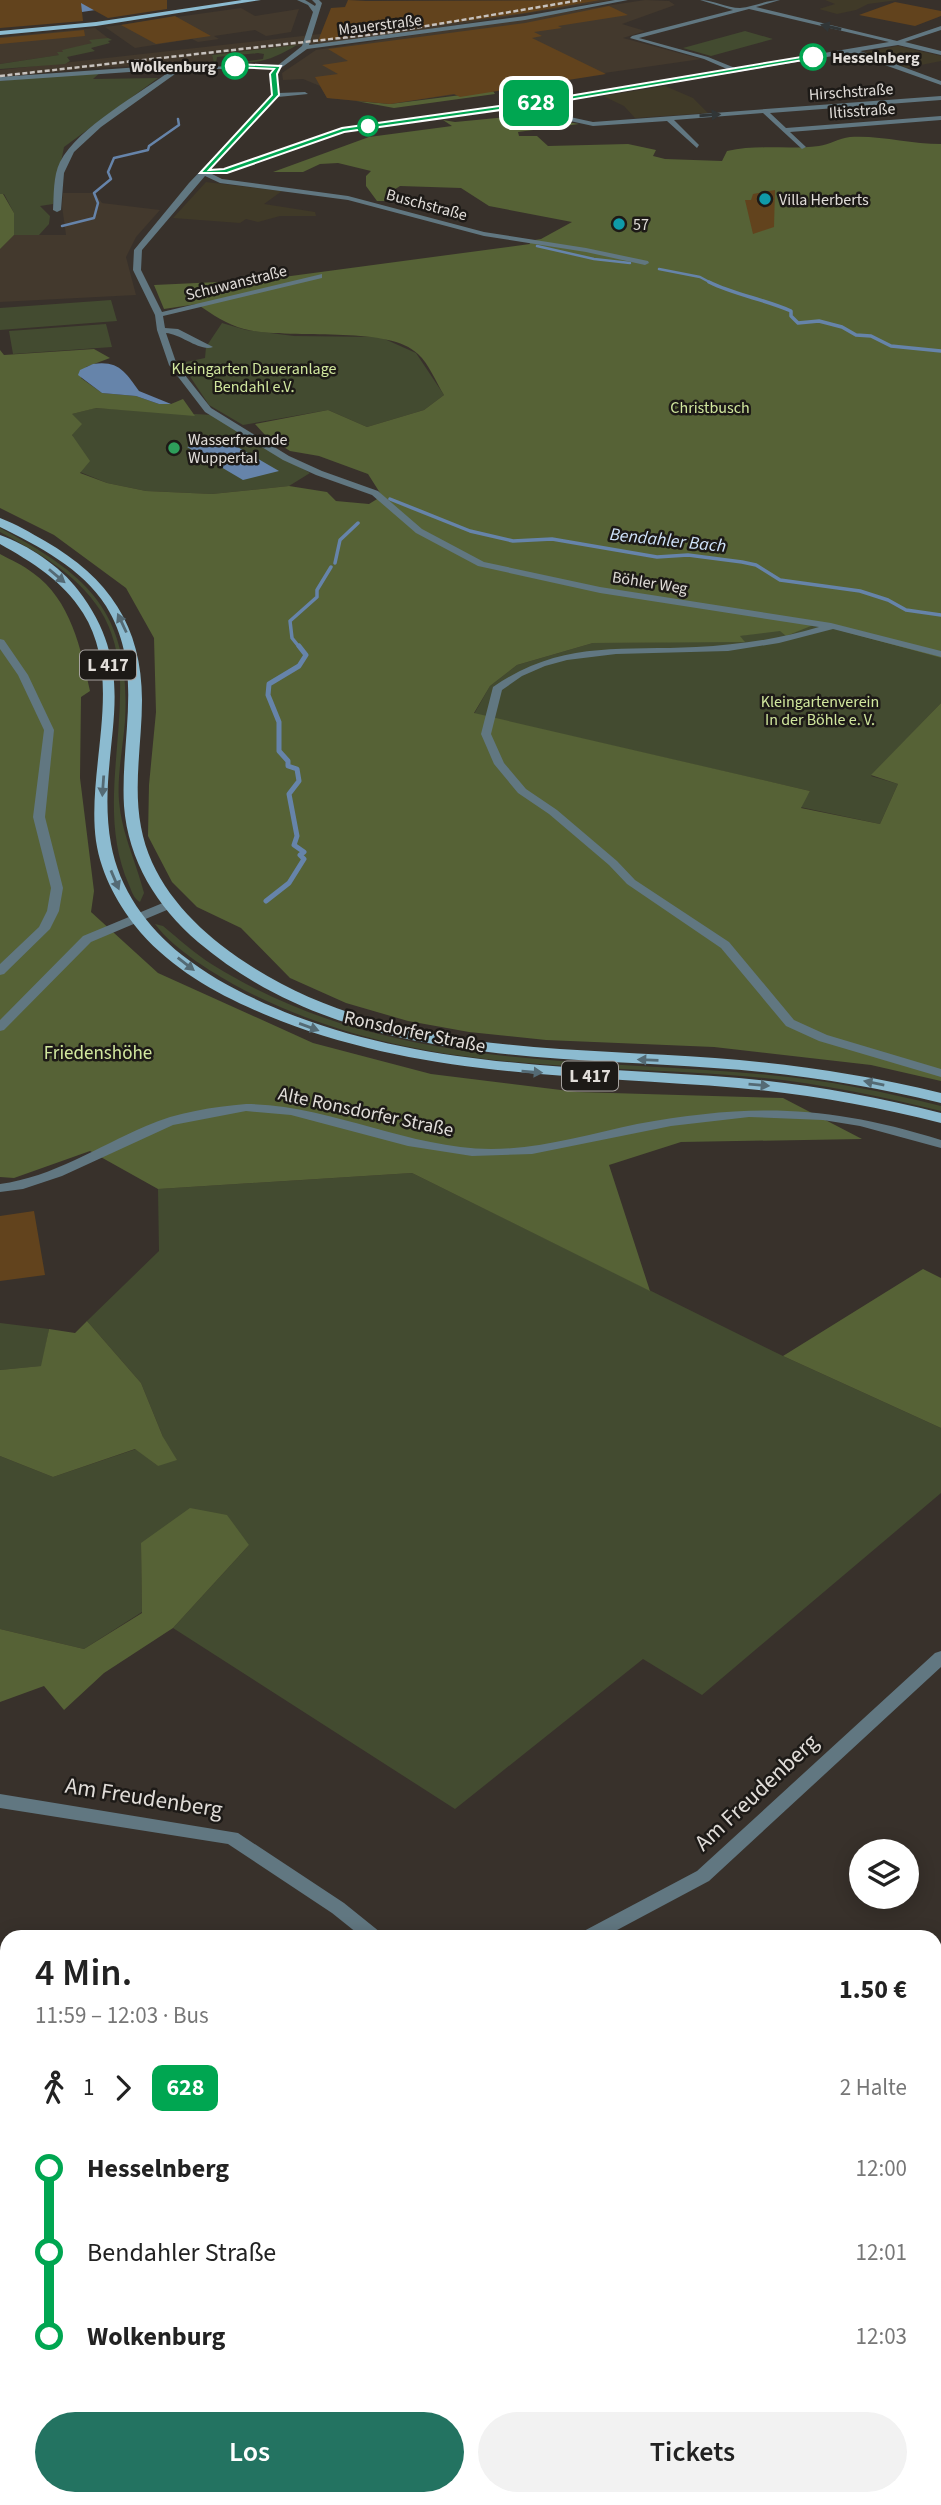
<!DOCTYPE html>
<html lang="de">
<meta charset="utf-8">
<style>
body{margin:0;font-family:"Source Sans 3",sans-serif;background:#f2f2f2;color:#222;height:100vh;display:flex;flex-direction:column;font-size:26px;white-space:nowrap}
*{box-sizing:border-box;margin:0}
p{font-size:23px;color:#767676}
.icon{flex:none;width:38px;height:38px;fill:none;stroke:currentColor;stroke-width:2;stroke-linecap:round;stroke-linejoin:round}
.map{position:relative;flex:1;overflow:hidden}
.details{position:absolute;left:0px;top:1930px;width:942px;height:576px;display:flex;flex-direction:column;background:#fff;border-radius:21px 21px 0 0;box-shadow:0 4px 18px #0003}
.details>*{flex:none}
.badge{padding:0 14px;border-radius:10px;font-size:24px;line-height:46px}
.buttons{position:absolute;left:849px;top:1839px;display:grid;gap:14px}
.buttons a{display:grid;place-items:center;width:70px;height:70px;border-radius:50%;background:#fff;box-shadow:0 4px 18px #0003;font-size:35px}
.map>.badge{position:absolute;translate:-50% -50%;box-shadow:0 0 0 4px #fff}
.legs{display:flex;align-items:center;gap:10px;height:77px;padding:0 35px;font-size:23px}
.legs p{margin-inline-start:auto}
.overview{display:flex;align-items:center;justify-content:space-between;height:119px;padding:0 35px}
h1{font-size:38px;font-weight:600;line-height:52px}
.primary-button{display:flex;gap:14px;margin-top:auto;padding:14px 35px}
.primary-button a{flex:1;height:80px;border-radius:42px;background:#237361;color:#fff;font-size:28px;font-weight:600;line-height:80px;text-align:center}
.primary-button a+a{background:#f2f2f2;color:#222}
ul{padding:0 35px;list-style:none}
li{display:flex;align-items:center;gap:24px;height:84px;font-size:26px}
li i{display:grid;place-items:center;width:10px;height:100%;margin:0 9px;background:currentColor}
li i::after{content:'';width:18px;height:18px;margin:-9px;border:5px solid;border-radius:50%;background:#fff}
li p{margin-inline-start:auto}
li:first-child i{background:linear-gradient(#0000 50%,currentColor 0)}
li:last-child i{background:linear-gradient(currentColor 50%,#0000 0)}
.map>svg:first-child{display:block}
.built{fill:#43392d}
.education{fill:#403a28}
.green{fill:#434b30}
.forest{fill:#566236}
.water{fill:#6684aa}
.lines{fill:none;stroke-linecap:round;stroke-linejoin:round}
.stream-far2{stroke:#6684aa;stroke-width:2.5}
.stream-far1{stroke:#6684aa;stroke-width:3.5}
.stream{stroke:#6684aa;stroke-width:5}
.river{fill:#6684aa;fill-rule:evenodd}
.building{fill:#62431d}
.minor{fill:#617781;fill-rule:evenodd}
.tertiary{fill:#617781;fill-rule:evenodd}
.primary{fill:#8cbbd0;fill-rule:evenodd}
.trunk{fill:#94c8e0;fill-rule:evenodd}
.rail{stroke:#c6c1bd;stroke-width:2.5;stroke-dasharray:5 2.5;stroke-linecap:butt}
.oneway{fill:#313637}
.oneway2{fill:#546a74}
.line-1{fill:#00a651;stroke:#fff;stroke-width:2}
.stop-1-dot{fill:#fff;stroke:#00a651;stroke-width:3.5}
.culture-dot{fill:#0f9aa8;stroke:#1d1a17;stroke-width:2.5}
.leisure-dot{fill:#2e9e5b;stroke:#1d1a17;stroke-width:2.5}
.labels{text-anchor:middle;stroke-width:5;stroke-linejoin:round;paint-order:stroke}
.far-street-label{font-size:16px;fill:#e1ddd9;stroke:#1d1a17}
.far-stop-label{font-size:16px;font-weight:bold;fill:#e1ddd9;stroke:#1d1a17;text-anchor:start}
.far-poi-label{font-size:16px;fill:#e1ddd9;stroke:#1d1a17;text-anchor:start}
.far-park-label{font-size:16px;fill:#d1e79e;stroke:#1d1a17}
.far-water-label{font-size:18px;font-style:italic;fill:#d0e3fb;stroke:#1d1a17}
.shield{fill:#1d1a17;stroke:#a6a29f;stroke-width:2}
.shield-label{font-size:18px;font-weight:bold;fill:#e1ddd9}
.street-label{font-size:19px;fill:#e1ddd9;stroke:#1d1a17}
.park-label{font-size:19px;fill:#d1e79e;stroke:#1d1a17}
.near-street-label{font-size:23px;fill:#e1ddd9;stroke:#1d1a17}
</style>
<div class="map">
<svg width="941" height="2505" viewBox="0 0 941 2505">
<rect width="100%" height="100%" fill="#38312b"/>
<path class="built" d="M541 0H612L366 39 212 54 214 63 91 68 0 77V70L320 34Z
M645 0 669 1 675 5 622 24 645 31 623 38 701 59 390 104 327 98 320 86 303 79 283 80 282 73 316 50Z
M241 8 255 16 299 9 291 32 266 36 255 30 214 36 219 39 198 42 192 39 135 48 105 27Z
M95 28 108 38 76 48 63 50 64 52 60 55 0 64V37Z
M63 193H95L102 203 160 210 136 237 126 257 136 295 0 302V249L14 235H66L62 206Z"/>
<path class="education" d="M825 0H898L868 4 856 10 837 14 819 9 835 4Z
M898 46 941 56V61L906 68 865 52Z
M665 86 693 98 708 113 635 118 624 106 603 96Z
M206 182 282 191 264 204 315 212 316 216H280L258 222 246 219 240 223 173 218Z
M0 2307 7 2309V2499H261L264 2505H0Z"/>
<path class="green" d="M745 31 773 39 711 56 683 48Z
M108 38 112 40 108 41 110 43 91 48 95 51 67 57 70 61 65 64 0 69V64L59 55 57 52H63L62 50 92 43 89 40Z
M297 45C278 56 263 64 240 62L263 59 264 54 258 53 217 57 216 63H214L212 55Z
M102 71 93 79 158 78 64 147 53 204 40 206 50 216 49 224 39 235H14V213L4 194H0V81Z
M111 300 117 321 0 330V308Z
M222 323 246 330 294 336 380 337 416 353 444 395 424 410 367 427 328 410 243 425 209 405 181 363 205 358 206 347Z
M106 324 112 347 13 354 9 331Z
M95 408 212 415 310 473 289 486 212 494 146 491 107 483 80 472 72 434V414Z
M0 528C90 576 131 613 125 721 123 747 117 775 119 801 122 835 136 861 144 893L140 902C134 899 132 892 129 885 100 819 122 750 120 680 119 656 113 630 100 610 76 573 37 552 0 532Z
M816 624 941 658V703L871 776 898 784 880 824 800 807 810 791 474 714 490 686 517 665 593 643 744 641 739 636Z
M155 924 163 926C179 939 195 954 213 965 388 1073 574 1056 769 1075 828 1080 884 1092 941 1106V1111C875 1095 810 1081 742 1076 565 1062 409 1074 244 990 216 975 174 950 155 924Z
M412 1173 783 1356 941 1428V1493L702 1695 643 1659 455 1809 173 1628 249 1545 141 1543 142 1612 84 1649 0 1629V1456L53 1477 136 1449 158 1466 163 1437 141 1383 87 1321 159 1251 158 1189Z
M0 1323 49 1329 42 1366 0 1370Z"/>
<path class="forest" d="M493 91 495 94 394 108 356 101 390 104Z
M537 114 541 115 512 120C532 133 556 119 579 124L518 132 519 136H537L548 146 628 144 656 150 653 156 665 159 722 161 727 151C758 144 788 150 819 146 829 145 839 138 850 137 880 135 910 144 941 144V658L816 624 786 636 780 631 740 636 745 642 593 643 517 665 490 686 474 713 810 791 801 808 880 824 898 784 871 775 941 703V1081L871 1065 714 1047 546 1040 469 1032 408 1021 346 1003 290 978 241 928 197 907 172 882 148 836 149 785 156 712 154 638 126 588 54 535 0 508V350L4 355 94 349 110 358 86 367 81 378 102 393 136 396 159 404H171L183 399 195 416 96 408 72 414 82 424 72 435 90 461 80 473 107 483 146 491 212 494 289 486 327 492 336 501 369 504 382 496 368 474 319 456 290 451 265 435 255 424 328 410 367 427 424 410 444 395C436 382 429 364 418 354 387 324 289 341 244 329 226 324 213 315 197 304L164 309 154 285 261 280 530 244 529 241 541 239 572 222 489 206 461 188 400 186 386 195V201H377L366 186V176L371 171 338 163 320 164 303 172H273L369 137 452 126 443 120 455 122Z
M0 194H3L14 213V235L0 249Z
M0 554C11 560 23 565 33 573 71 600 81 649 90 691L81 697 80 778 94 891 91 912 158 973 313 1043 431 1074 577 1092 783 1098 862 1139 681 1142 609 1165 650 1291 412 1173 158 1189 90 1151 14 1178 0 1177Z
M923 1269 941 1278V1428L783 1356Z
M87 1321 141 1383 163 1437 177 1460 158 1466 135 1449 53 1477 0 1456V1370L41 1366 49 1329 75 1333Z
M190 1508 227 1515 249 1545 173 1628 104 1673 64 1710 44 1686 0 1702V1629L84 1649 142 1613 141 1543Z
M935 2452 941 2455V2505H813L794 2499H934Z"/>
<path class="water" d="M93 364C119 360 126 373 139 391L171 404H159L136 396 102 393 78 375 80 370Z
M222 438 279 471 243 480 187 447Z"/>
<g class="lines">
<path class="stream-far2" d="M62 226 94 218 98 203 94 193 111 179 108 172 114 158 148 150 149 146 179 125 178 119
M537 246 594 259 630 263
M659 269 700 277 713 284"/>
<path class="stream-far1" d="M709 282C735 295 764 299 791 311V316L798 323 819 321 842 327 856 335 871 336 891 346 941 351
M390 499 470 531 513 541 552 539 657 557 688 555 742 562 756 565 780 580 860 591 888 600 906 610 941 615
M335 563 340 540 358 523
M300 648 292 638 290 621 317 597V590L331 567"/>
<path class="stream" d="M266 901 289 883 304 859 300 855 304 852 294 845 297 836 289 794 299 781 297 769 288 766V761L279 751V722L268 695 269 684 299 666 306 655 299 646"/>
<path class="river" d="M95 0H137L129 5 55 16 0 20V10Z"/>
</g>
<path class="building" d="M0 0H167V9L108 18 81 3 83 21 0 28Z
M348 0 366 1 600 0 525 13 318 41 331 8 345 7Z
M895 2 941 11V16L915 26 859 15Z
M609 6 628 15 558 26 562 28 534 32 542 36 532 38 606 74 460 97 454 94 390 104 327 98 315 77 338 74 322 65 348 61 328 49 525 23Z
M175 16 211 36 156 44 121 25Z
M84 30 85 36 0 44V38Z
M775 190 774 227 753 234 745 200H751L753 194Z
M34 1211 45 1275 0 1281V1216Z"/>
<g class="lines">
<path class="minor" d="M700 0C713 0 727 8 740 8 753 7 766 0 780 0L756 7 897 41 941 26V30L905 42 941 51V55L898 45 860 51 941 81V85L851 53 557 102 343 132 228 173 212 174 222 179 348 196 484 232 586 248 648 261 649 263 645 265 586 252 484 236 348 200 220 183 205 176 142 250 141 270 162 312 322 274V278L163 316 165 328 178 329 213 347C200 352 181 334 166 333L177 365 211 408 289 456 322 471 378 491 422 529 484 562 600 587 831 623 941 651V657L833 629 779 643 728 651 616 654 567 660 545 666 522 676 502 690 491 734 504 763 526 789 557 810 617 861 635 880 729 942 794 1020 827 1035 941 1069V1077L819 1041 786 1026 721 948 627 884 609 865 549 814 518 793 494 764 481 734 493 687C561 640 619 651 696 647 738 645 779 639 819 627L600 593 478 566 416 533 372 495 316 475 283 460 205 412 169 365 157 330 155 315 133 270 134 250 189 183 273 95 271 74 274 69H182L101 127 74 152 64 173 61 210 57 212 53 210C54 195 53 176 60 162 78 127 141 93 173 69L0 81V77L140 67 281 66 277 74 279 93 305 92 308 94 278 97 210 170 224 169 342 128 557 98 727 69 704 59 630 38 632 36 733 10ZM749 9 889 42 735 68 708 57 639 38Z
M941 96V100L770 113 786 128 941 116V120L790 132 806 147 802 149 763 113 674 120 699 145 697 148 667 121 593 126 538 114 523 115 520 113 538 110 593 122Z
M0 639 4 640 28 675 54 730 45 817 63 888 59 911 50 929 4 974 0 975V964L39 927 47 911 51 888 33 817 44 730 18 675 0 649Z
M170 900 176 904 174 907 91 942 4 1030 0 1031V1020L83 936Z
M246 1104C331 1105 406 1148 491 1149 541 1149 589 1134 637 1124 752 1103 829 1105 941 1140V1148L860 1126 823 1120 749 1117 671 1126 532 1154 472 1156 408 1146 291 1115 246 1111 173 1125 62 1176 23 1189 0 1192V1184C53 1177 97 1147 146 1126 177 1112 213 1107 246 1104Z
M941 1651V1667L709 1881 604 1937H579L582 1932 697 1871 935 1653Z
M0 1794 238 1833 344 1903 380 1932 383 1937H362L332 1913 228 1844 0 1808Z
M941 2368V2394L934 2396V2371Z"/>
<path class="tertiary" d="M297 0H305L315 6 316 4 312 0H319L322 3 309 45 525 16 615 0H628L525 20 307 49 281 68H277V66L302 46 313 12 308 5Z
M0 2198 7 2200V2218L0 2216Z
M712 2499H738L741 2505H715Z"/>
<path class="primary" d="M242 0H261L96 26 0 35V31L96 22Z
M0 518C16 524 31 533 45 541 109 578 142 626 142 700 142 742 133 785 141 827 150 876 183 915 221 945 363 1055 546 1046 715 1058 791 1064 867 1075 941 1093V1103C867 1085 791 1073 714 1068 538 1055 342 1064 198 942 157 907 128 860 124 806 120 737 145 669 106 606 82 568 38 546 0 527Z
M0 535C28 545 60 566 78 590 147 679 94 749 111 844 119 889 147 927 182 955 216 982 255 1000 295 1016 438 1070 589 1066 739 1078 807 1084 874 1096 941 1113V1123C874 1106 807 1094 738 1088 583 1075 429 1078 281 1021 230 1001 178 975 141 933 119 907 101 875 96 841 86 768 125 680 83 613 63 581 32 562 0 544Z"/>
<path class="trunk" d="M617 2499H647L649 2505H619Z"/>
<path class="rail" d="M0 76 385 33 581 0"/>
</g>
<defs><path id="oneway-solid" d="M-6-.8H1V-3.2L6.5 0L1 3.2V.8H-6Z" transform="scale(1.75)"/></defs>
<g class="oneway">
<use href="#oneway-solid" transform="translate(831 27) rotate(-167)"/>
<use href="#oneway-solid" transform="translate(710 115) rotate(-4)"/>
</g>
<g class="oneway2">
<use href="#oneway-solid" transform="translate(57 576) rotate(40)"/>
<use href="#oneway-solid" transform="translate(122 623) rotate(-115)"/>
<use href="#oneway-solid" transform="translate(103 786) rotate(94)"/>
<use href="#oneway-solid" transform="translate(115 880) rotate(67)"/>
<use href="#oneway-solid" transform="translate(186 964) rotate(38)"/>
<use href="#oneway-solid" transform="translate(309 1027) rotate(20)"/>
<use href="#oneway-solid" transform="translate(648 1060) rotate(-178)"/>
<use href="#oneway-solid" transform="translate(532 1072) rotate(4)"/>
<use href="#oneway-solid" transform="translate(874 1083) rotate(-169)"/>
<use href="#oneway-solid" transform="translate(759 1085) rotate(5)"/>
</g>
<path class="line-1" d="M813 55 815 58 557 102 344 132 227 173H200L272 95 270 74 274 69 233 67 235 64 281 66 277 74 279 95 209 170 224 169 342 128 557 98Z"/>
<g class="stop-1-dot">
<circle cx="813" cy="57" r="12"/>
<circle cx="235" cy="66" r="12"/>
<circle cx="368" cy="126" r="9"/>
</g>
<g class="culture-dot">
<circle cx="765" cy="199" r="7"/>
<circle cx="619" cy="224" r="7"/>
</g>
<circle class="leisure-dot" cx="174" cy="448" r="7"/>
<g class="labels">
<g class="far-street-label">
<text transform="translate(380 24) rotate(-7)" y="6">Mauerstraße</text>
<text transform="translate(851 91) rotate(-4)" y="6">Hirschstraße</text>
<text transform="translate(862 110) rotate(-4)" y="6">Iltisstraße</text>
<text transform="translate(427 204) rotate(15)" y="6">Buschstraße</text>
<text transform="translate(236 282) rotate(-14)" y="6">Schuwanstraße</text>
<text transform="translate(650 582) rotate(9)" y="6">Böhler Weg</text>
</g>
<g class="far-stop-label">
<text x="832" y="63">Hesselnberg</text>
<text x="216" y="72" text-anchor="end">Wolkenburg</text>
</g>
<g class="far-poi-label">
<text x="779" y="205">Villa Herberts</text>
<text x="633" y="230">57</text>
<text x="188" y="445">Wasserfreunde<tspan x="188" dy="18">Wuppertal</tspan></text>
</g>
<g class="far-park-label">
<text x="254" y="374">Kleingarten Daueranlage<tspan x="254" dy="18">Bendahl e.V.</tspan></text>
<text x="710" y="413">Christbusch</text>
<text x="820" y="707">Kleingartenverein<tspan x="820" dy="18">In der Böhle e. V.</tspan></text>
</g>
<g class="far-water-label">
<text transform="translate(668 540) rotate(6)" y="6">Bendahler Bach</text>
</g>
<g class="shield">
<rect x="80" y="650.5" width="56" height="29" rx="5"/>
<rect x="562" y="1061.5" width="56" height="29" rx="5"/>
</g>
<g class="shield-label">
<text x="108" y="671">L 417</text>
<text x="590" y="1082">L 417</text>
</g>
<g class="street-label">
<text transform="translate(415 1031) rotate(12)" y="7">Ronsdorfer Straße</text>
<text transform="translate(366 1111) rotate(12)" y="7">Alte Ronsdorfer Straße</text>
</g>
<g class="park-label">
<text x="98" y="1059">Friedenshöhe</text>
</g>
<g class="near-street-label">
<text transform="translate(756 1792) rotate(-43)" y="8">Am Freudenberg</text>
<text transform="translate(144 1797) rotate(9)" y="8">Am Freudenberg</text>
</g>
</g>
</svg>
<div class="buttons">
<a><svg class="icon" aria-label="layers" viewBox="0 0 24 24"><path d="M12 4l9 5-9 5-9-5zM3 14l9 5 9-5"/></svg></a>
</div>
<b class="badge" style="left:536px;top:103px;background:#00a651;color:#fff">628</b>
<section class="details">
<div class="overview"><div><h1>4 Min.</h1><p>11:59 – 12:03 · Bus</p></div><b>1.50 €</b></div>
<div class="legs"><svg class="icon" aria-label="walk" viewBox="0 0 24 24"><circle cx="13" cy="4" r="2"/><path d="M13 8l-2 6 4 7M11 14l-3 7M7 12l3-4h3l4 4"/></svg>1<svg class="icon" aria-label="forward" viewBox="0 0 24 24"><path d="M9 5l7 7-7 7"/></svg><b class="badge" style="background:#00a651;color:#fff">628</b><p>2 Halte</p></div>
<ul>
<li><i style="color:#00a651"></i><b>Hesselnberg</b><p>12:00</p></li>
<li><i style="color:#00a651"></i><span>Bendahler Straße</span><p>12:01</p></li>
<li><i style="color:#00a651"></i><b>Wolkenburg</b><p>12:03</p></li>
</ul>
<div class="primary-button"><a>Los</a><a>Tickets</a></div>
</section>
</div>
